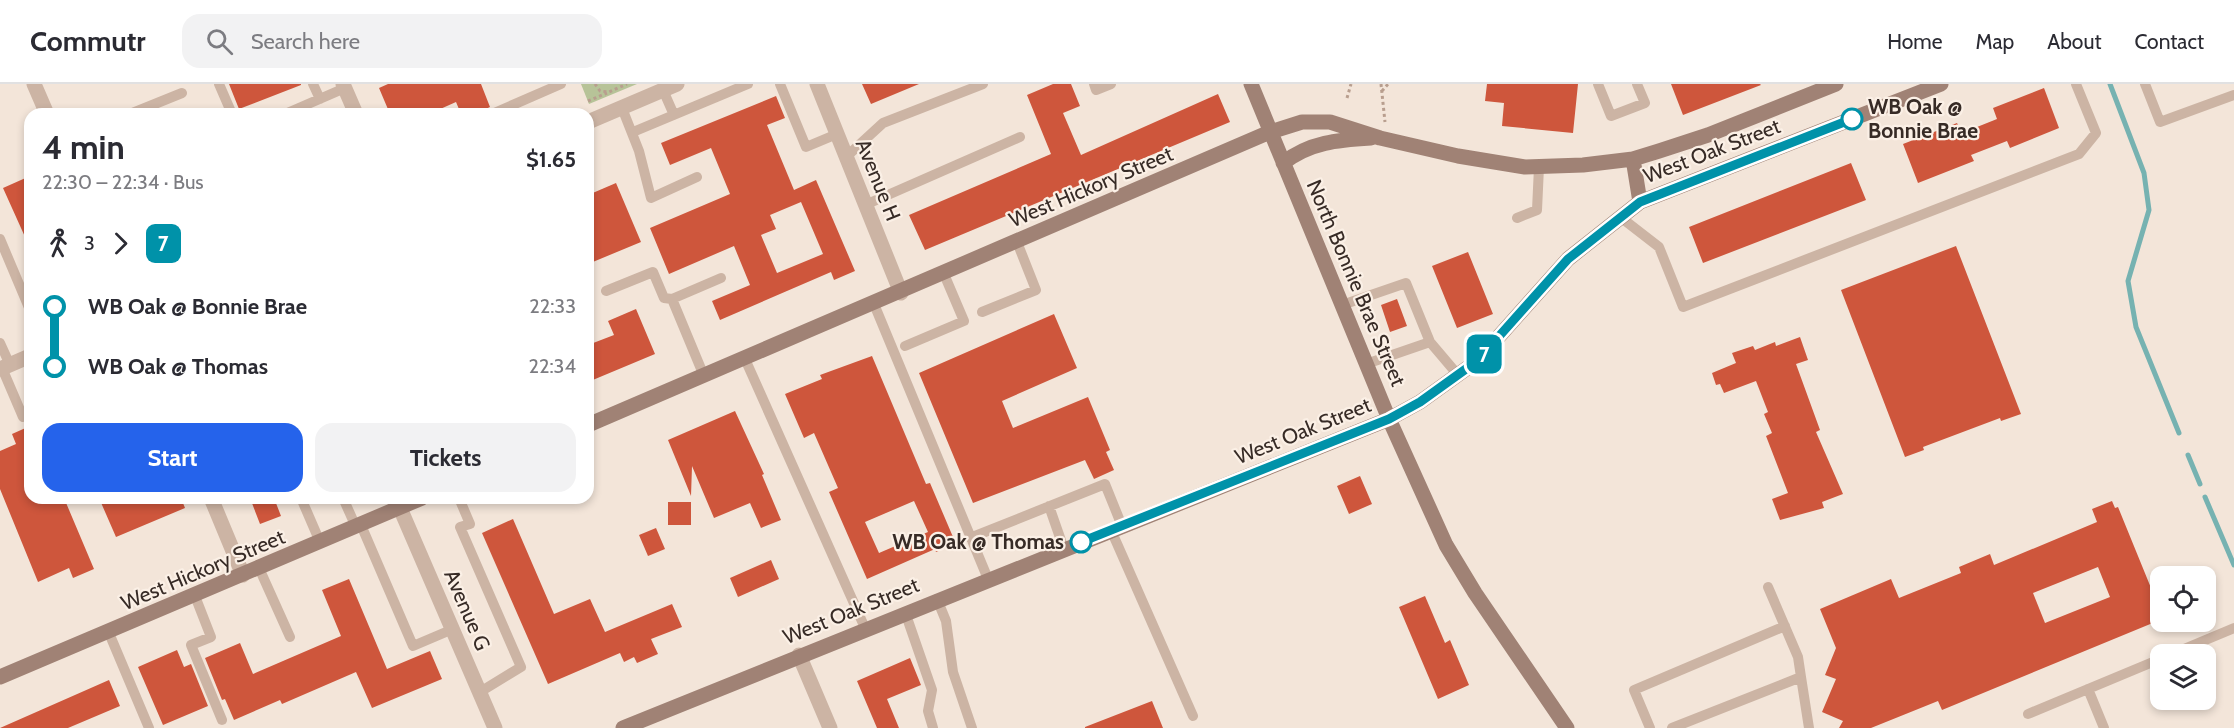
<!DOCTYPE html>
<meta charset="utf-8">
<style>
body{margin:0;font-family:Cabin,sans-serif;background:#f2f2f3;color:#2b2b33;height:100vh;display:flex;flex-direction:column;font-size:22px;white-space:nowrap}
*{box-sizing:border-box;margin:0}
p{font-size:20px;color:#7c7c81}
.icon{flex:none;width:33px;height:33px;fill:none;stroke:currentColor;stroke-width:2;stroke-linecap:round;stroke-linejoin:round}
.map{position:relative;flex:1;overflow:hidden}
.sheet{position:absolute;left:24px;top:24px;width:570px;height:396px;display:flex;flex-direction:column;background:#fff;border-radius:18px;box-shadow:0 3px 9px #0003}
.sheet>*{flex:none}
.badge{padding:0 12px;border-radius:9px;font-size:21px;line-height:39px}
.controls{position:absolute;left:2150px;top:482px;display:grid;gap:12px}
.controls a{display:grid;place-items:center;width:66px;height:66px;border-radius:12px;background:#fff;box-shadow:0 3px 9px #0003;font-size:30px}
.map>.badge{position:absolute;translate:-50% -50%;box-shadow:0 0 0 3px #fff}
.legs{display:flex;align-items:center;gap:9px;height:66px;padding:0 18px;font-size:20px}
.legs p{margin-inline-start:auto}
.head{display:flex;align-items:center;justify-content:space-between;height:102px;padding:0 18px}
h1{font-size:33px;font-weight:800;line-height:45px}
.primary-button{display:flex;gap:12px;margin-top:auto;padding:12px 18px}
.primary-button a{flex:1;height:69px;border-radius:18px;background:#2563eb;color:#fff;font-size:24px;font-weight:800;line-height:69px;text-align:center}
.primary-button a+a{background:#f2f2f3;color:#2b2b33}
ul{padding:0 18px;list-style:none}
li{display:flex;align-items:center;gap:21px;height:60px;font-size:22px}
li i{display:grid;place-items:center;width:9px;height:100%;margin:0 8px;background:currentColor}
li i::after{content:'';width:15px;height:15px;margin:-8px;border:4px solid;border-radius:50%;background:#fff}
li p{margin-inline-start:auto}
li:first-child i{background:linear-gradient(#0000 50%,currentColor 0)}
li:last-child i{background:linear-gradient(currentColor 50%,#0000 0)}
header{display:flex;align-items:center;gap:36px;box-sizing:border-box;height:84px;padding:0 30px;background:#fff;border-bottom:2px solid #e1e1e2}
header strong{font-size:28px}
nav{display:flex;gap:33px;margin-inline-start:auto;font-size:21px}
.search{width:420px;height:54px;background:#f2f2f3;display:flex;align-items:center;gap:15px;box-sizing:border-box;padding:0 21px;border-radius:18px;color:#7c7c81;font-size:22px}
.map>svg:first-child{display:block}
.green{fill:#b7c398}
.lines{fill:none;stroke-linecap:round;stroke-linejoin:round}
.stream{stroke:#76b2b1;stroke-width:5}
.building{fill:#ce563c;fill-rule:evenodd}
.path{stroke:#b89e8e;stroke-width:3;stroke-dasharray:3 3;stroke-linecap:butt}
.service{stroke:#ccb4a4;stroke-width:10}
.minor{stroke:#ccb4a4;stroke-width:15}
.secondary{stroke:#a08275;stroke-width:15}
.line-1-casing{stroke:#fff;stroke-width:14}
.line-1{stroke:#0092a9;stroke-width:9}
.stop-1-dot{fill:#fff;stroke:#0092a9;stroke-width:3}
.labels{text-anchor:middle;stroke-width:4.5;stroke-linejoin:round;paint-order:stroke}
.stop-label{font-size:21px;font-weight:bold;fill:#372b26;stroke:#fbf0e6;text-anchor:start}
.street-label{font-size:21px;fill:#372b26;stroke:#fbf0e6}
</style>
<header>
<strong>Commutr</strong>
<div class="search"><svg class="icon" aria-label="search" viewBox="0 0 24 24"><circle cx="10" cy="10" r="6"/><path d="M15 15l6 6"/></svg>Search here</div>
<nav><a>Home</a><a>Map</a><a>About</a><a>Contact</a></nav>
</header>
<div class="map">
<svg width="2234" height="644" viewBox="0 0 2234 644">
<rect width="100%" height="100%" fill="#f3e5d9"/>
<path class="green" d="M581 0H637L589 20Z"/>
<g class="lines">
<path class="stream" d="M2110 0 2144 89 2149 126 2128 197 2136 243 2179 349
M2188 371 2200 400
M2205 413 2234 481"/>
</g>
<path class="building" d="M229 0H301V1L239 25Z
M388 0H481L490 23 475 30H461L456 18 429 30H390L379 4Z
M862 0H919L871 20Z
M1053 0H1071L1080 22 1063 29 1081 71 1218 10 1230 38 925 166 909 131 1051 70 1027 11Z
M1487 0H1578L1573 49 1502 42 1504 19 1485 17Z
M1671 0H1760L1761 1 1683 31Z
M2044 4 2059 44 2010 64 2007 57 1971 71 1974 77 1918 99 1903 60 1957 39 1962 49 1997 35 1993 24Z
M776 12 785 34 767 41 794 106 816 96 855 187 834 196 831 188 720 236 712 217 750 201 734 162 669 190 650 144 730 110 711 64 670 81 661 59ZM801 118 823 170 777 189 761 151 776 145 770 131Z
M1851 79 1866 116 1703 179 1689 143Z
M30 92V164L3 104Z
M616 99 641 158 588 180V111Z
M1956 162 2021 330 2001 337 2000 334 1923 363 1924 366 1905 373 1841 206Z
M1468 168 1493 230 1457 244 1432 182Z
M1397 215 1407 242 1390 248 1381 221Z
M636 225 655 270 588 298V261L614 251 608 237Z
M1054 230 1077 284 1002 317 1013 344 1088 313 1110 366 1106 368 1114 386 1094 395 1085 376 973 419 919 289Z
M1800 253 1808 276 1796 280 1820 346 1816 348 1843 410 1822 418 1824 424 1780 436 1772 415 1788 409 1766 352 1772 349 1764 330 1768 328 1756 297 1724 309 1720 300 1716 301 1712 289 1736 279 1732 269 1753 262 1755 266 1775 258 1776 262Z
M872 272 926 400 930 399 956 460 936 468 935 465 867 495 829 408 838 404 814 349 804 354 785 310 822 295 820 291ZM914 417 928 448 879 469 865 438Z
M735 327 764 390 762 391 781 436 761 444 750 419 714 434 692 382 691 412 668 356Z
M30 342V414H64L94 485 73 494 69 484 38 498 0 405V367L16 360 12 350Z
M1360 392 1372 420 1349 430 1337 402Z
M99 414H181L185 424 116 453Z
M250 414H274L281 432 260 440Z
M2112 417 2115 424 2118 423 2160 526V536L1942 626 1938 617 1871 644H1839L1843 637 1822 628 1836 595 1825 591 1836 564 1820 525 1891 495 1899 514 1961 489 1959 483 1990 470 1994 481 2097 438 2092 425ZM2098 483 2110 513 2045 539 2033 509Z
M668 418H691V441H668Z
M513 435 554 530 590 515 605 548 672 520 682 543 651 555 658 570 637 579 634 573 624 578 620 569 548 600 482 449Z
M656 444 665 465 648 472 639 451Z
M771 476 779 495 738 513 730 494Z
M349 495 387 585 430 567 442 595 372 624 356 588 282 620 280 616 234 636 225 615 222 616 205 574 240 559 253 590 341 552 322 506Z
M1425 512 1445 559 1450 556 1469 601 1438 615 1399 523Z
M177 566 184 583 191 580 208 622 163 641 138 583Z
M910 574 921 601 887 615 899 644H877L857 597Z
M109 596 120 622 68 644H0Z
M1152 617 1163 644H1085V643Z"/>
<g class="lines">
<path class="path" d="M595 0 600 7 609 8 627 0
M1381 0 1385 38
M1382 7 1388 0
M1347 14 1351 0
M588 17 607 9"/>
<path class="service" d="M219 0 232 30
M313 0 320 15
M780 0 806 63 837 50
M1094 0 1096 6 1111 0
M1598 0 1611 32 1645 19 1637 0
M2145 0 2160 38 2234 11
M663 6 674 31
M622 24 639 67 651 114 697 93
M130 30 182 9
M285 30 345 4
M492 30 561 0
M633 48 748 0
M846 73 883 39 983 0
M865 121 1020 53
M1619 132 1659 163 1683 223 2079 70 2096 49 2076 0
M1517 134 1537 126 1539 83
M0 155 30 226
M606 207 653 188 664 214 672 215 704 292
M672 215 721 194
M874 220 988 495
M1342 221 1406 199 1430 258 1458 291
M982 228 1036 206 1017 158
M0 259 10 281
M905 262 964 237 944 190
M745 275 865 544
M1366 280 1430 258
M2 284 23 333
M301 414 320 458
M343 414 356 443
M459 414 470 440 460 443 521 583 480 608
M1049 422 1064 465
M361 441 413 562 453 545
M1111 446 1193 632
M970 454 1105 400 1122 442
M259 484 290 553
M1768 503 1798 573 1801 593
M195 512 211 553 191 561 222 636
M937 515 946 537 953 588 972 644
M905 528 932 606 928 627 933 644
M109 549 149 644
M2172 570 2234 544
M2088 605 2104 644
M2028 630 2160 575
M1650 644 1634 606 1785 542
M1672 644 1801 593 1809 644"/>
<path class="minor" d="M34 0 47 30
M343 0 356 30
M817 0 901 209
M588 38 677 0
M0 285 30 272
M211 414 243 491
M400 424 495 644
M799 571 830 644"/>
<path class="secondary" d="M1251 0 1389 335 1446 461 1475 509 1567 644
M1633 75 1640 118
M1283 79C1310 58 1338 56 1371 54
M588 341 1270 48 1302 38H1330L1380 54 1458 72 1525 83 1583 81 1633 75 1659 67 1708 51 1836 0
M0 593 422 414
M623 644 1389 335 1420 318 1477 277 1568 175 1640 118 1941 0"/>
</g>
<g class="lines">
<g class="line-1-casing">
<path id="line-1" d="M1081 458 1389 335 1420 318 1477 277 1568 175 1640 118 1852 35"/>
</g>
<use href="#line-1" class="line-1"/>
</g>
<g class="stop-1-dot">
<circle cx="1852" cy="35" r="10"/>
<circle cx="1081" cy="458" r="10"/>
</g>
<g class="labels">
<g class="stop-label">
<text x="1868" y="30">WB Oak @<tspan x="1868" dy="24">Bonnie Brae</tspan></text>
<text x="1064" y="465" text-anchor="end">WB Oak @ Thomas</text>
</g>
<g class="street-label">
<text transform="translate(1712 67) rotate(-21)" y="7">West Oak Street</text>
<text transform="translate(878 96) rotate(68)" y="7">Avenue H</text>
<text transform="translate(1091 103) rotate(-23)" y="7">West Hickory Street</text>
<text transform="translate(1356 199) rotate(67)" y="7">North Bonnie Brae Street</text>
<text transform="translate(1303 347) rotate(-22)" y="7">West Oak Street</text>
<text transform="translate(203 486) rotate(-23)" y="7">West Hickory Street</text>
<text transform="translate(467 526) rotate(67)" y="7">Avenue G</text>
<text transform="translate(851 527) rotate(-22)" y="7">West Oak Street</text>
</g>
</g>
</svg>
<div class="controls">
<a><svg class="icon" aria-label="locate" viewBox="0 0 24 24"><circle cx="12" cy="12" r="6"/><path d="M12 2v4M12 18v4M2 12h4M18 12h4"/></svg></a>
<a><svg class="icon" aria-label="layers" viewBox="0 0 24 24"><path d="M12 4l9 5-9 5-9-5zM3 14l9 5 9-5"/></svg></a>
</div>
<b class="badge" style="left:1484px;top:270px;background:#0092a9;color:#fff">7</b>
<section class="sheet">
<div class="head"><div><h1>4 min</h1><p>22:30 – 22:34 · Bus</p></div><b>$1.65</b></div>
<div class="legs"><svg class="icon" aria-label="walk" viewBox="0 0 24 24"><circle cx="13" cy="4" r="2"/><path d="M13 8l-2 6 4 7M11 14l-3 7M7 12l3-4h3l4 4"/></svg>3<svg class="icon" aria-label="forward" viewBox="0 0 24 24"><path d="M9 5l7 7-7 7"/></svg><b class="badge" style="background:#0092a9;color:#fff">7</b></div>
<ul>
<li><i style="color:#0092a9"></i><b>WB Oak @ Bonnie Brae</b><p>22:33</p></li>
<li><i style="color:#0092a9"></i><b>WB Oak @ Thomas</b><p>22:34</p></li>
</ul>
<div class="primary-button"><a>Start</a><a>Tickets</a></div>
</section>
</div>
